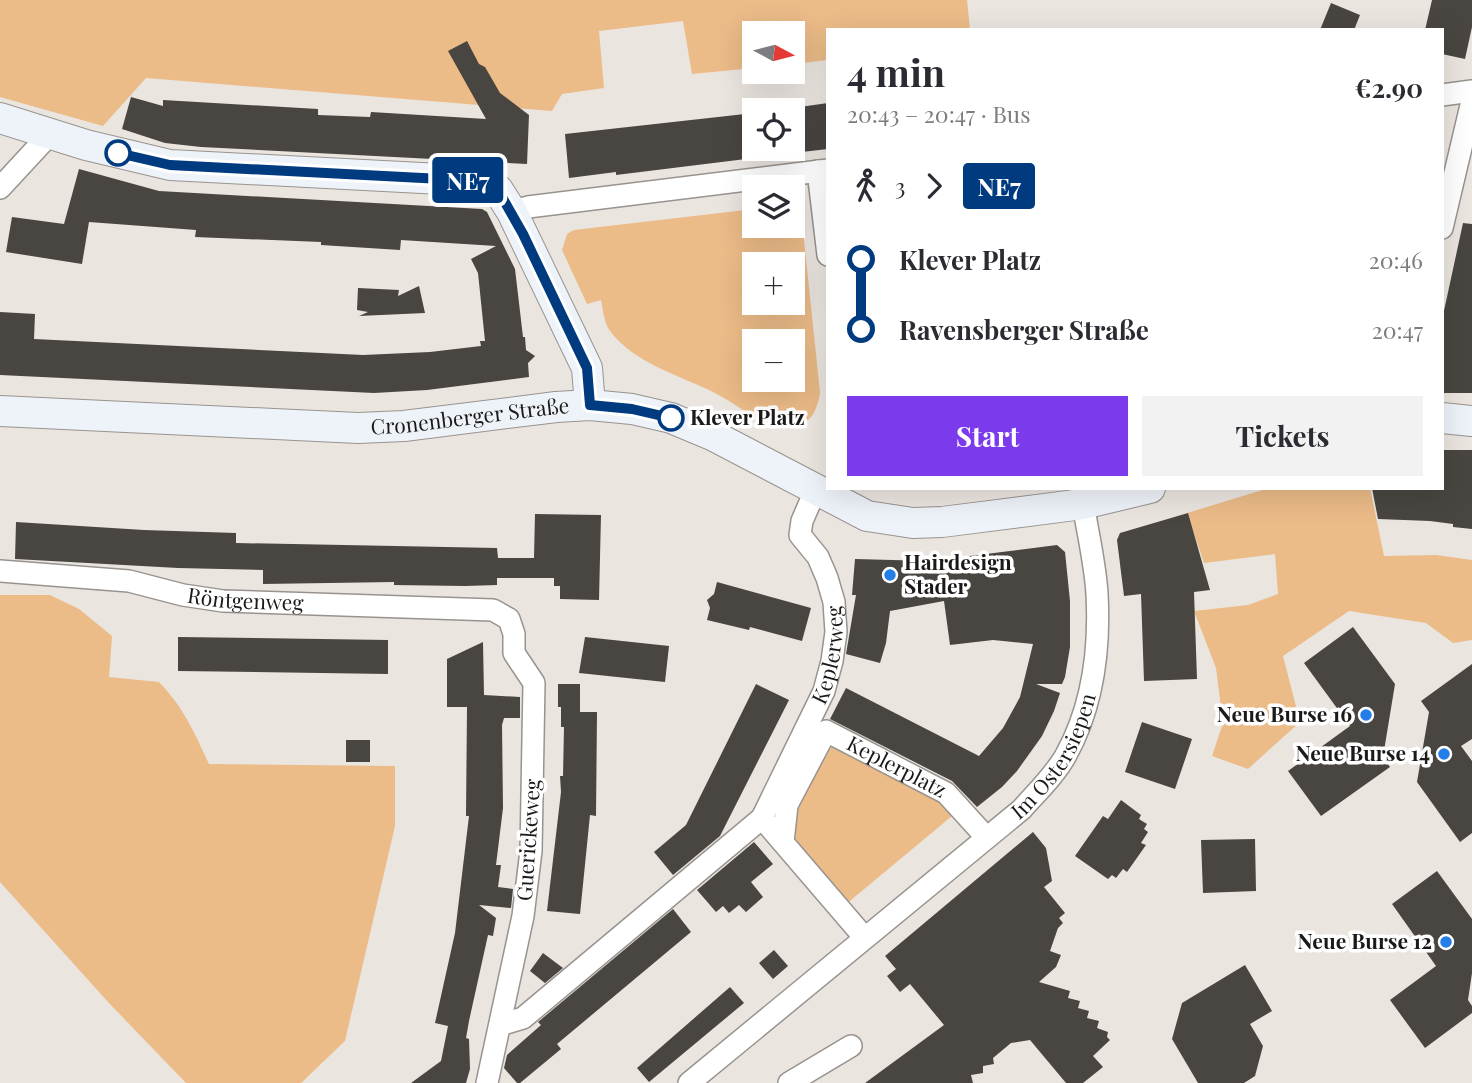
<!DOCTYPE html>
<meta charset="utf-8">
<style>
body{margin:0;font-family:"Playfair Display",serif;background:#f2f2f3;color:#2b2b33;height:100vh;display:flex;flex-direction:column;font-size:26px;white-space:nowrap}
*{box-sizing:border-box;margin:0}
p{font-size:23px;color:#7c7c81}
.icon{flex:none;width:38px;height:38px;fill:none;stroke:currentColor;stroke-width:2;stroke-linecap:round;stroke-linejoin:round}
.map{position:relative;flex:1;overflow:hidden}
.drawer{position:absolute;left:826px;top:28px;width:618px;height:462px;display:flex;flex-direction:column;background:#fff;border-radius:0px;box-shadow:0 7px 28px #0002}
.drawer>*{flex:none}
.badge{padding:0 14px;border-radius:5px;font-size:24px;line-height:46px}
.needle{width:46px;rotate:97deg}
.controls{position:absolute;left:742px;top:21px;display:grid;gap:14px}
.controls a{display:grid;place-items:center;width:63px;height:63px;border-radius:0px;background:#fff;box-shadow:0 7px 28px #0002;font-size:35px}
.map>.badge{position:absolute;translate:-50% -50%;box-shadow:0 0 0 4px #fff}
.legs{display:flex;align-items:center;gap:10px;height:77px;padding:0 21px;font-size:23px}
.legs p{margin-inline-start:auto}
.headline{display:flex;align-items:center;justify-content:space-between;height:119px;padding:0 21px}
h1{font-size:38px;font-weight:700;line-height:52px}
.primary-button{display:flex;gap:14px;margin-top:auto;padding:14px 21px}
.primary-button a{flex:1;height:80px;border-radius:0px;background:#7c3aed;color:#fff;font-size:28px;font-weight:700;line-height:80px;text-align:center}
.primary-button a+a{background:#f2f2f3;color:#2b2b33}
ul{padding:0 21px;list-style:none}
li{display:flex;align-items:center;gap:24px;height:70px;font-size:26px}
li i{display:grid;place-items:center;width:10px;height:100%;margin:0 9px;background:currentColor}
li i::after{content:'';width:18px;height:18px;margin:-9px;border:5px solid;border-radius:50%;background:#fff}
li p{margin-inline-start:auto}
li:first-child i{background:linear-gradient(#0000 50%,currentColor 0)}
li:last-child i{background:linear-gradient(currentColor 50%,#0000 0)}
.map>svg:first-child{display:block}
.green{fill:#ebbb88;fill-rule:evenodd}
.building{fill:#494541}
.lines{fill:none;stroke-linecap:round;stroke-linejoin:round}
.street-casing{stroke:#98938e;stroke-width:24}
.secondary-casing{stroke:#98938e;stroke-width:32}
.street{stroke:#fff;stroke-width:21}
.secondary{stroke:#eef3f9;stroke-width:30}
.line-1-casing{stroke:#fff;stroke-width:16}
.line-1{stroke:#003b80;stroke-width:10}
.stop-1-dot{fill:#fff;stroke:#003b80;stroke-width:3.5}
.poi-dot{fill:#237ee8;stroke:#fff;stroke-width:2.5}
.labels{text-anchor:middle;stroke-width:7;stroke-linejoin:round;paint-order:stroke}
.street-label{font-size:21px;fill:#1c1a18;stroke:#fff}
.stop-label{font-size:21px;font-weight:bold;fill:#1c1a18;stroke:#fff;text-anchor:start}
.poi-label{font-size:21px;font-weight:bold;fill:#1c1a18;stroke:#fff;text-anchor:end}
</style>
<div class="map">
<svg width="1472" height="1083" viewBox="0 0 1472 1083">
<rect width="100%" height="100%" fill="#ebe5e0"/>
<path class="green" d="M0 0H967L970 30H828V60L793 64V33H754V68L692 74 683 21 599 31 604 88 562 94 552 111 146 78 103 126 0 97Z
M754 209V226H793V214L802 221 820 392C818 408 812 424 793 427 786 428 773 427 767 424 747 414 730 400 711 391 678 375 633 362 610 331 604 323 603 309 601 300L587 304 562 250 567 234 574 230ZM793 264V303H754V264ZM793 341V380H754V341Z
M1269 488H1370L1384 556 1436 555 1472 560V640L1453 643 1426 623 1349 611 1283 656 1300 722 1248 769 1212 756 1223 723 1216 668 1194 611 1248 605 1278 594 1275 554 1204 563 1187 513Z
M0 595H50L79 609 112 636 109 677 159 682C184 708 194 732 209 764L395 766V826L345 1041 301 1083H186L108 1002 0 882Z
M833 747 843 749 935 797 952 816 845 905 796 846 793 809 824 751Z"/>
<path class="building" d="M1432 0H1472V27L1465 59 1442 54V30H1425Z
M1331 3 1360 15 1354 30H1320Z
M467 41 479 64 485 67 500 93 529 115 527 164 201 147 165 143 122 129 131 97 163 106V100L318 109V115L370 117 371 112 486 119 448 51Z
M828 103V149L793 153V108Z
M754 113V158L616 175V172L569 178 565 134Z
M79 169 159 191 482 209 487 212 515 269 523 337H525L526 350 535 356 528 363 529 377 427 390 374 393 0 375V312L35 314 34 339 363 355 430 352 481 346 480 341H485L478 273 471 259 496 246 401 240 400 250 321 245V242L195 237 196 230 89 222 82 264 6 252 12 217 64 224Z
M1463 223 1472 224V393H1442V320Z
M419 286 425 313 359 316 368 312 357 310 358 288 399 290 398 296Z
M1442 450H1472V529L1453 527V524L1430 521 1378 519 1372 488H1442Z
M1188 513 1210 590 1194 592 1197 679 1144 681 1141 594 1124 596 1117 540 1120 533Z
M535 514 601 515 599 600 560 599V586H554V578H497V585L465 586 394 585V582L263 584V570L178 568 15 559 16 522 144 530 236 533V543L497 548 498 558H534Z
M1057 545 1065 552 1070 601V647L1065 677 1062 684H1036L1060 693 1054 711 1042 736 1017 771 1002 787 977 807 952 781 830 719 846 688 979 756 1003 728 1020 697 1033 644 993 640 950 645 944 601 890 611 886 643 880 663 846 654 856 595H852L855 559 930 561Z
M717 582 811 608 802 641 750 627 749 630 707 620 710 608 707 600 714 594Z
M1353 627 1395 684 1383 757 1390 767 1321 816 1288 771 1350 726 1304 663Z
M178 637 388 640V674L178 671Z
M585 637 669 646 665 682 579 673Z
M483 642 484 695 520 697V718H504L502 725 503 808 496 865H501L498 887 513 889 511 908 479 905 496 918 493 936 488 935 469 1021 466 1038 469 1039 470 1069 466 1083H411L441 1061 448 1026 435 1023 455 933 469 816H466L467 707H447V659Z
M1472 664V739L1461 746 1472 761V833L1460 842 1417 782 1429 712 1421 701Z
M558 684H580V712H597L596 816 590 815 580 914 547 911 561 792 560 776H563L564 727H561V707H558Z
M756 684 789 700 720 836 673 875 654 852 686 825Z
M1142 722 1192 739 1175 789 1125 772Z
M346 740H370V762H346Z
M1121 800 1141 815 1139 819 1147 824 1144 829 1148 832 1141 843 1146 845 1127 872 1123 869 1116 878 1112 875 1108 879 1075 856 1103 816 1108 819Z
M1033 832 1046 848 1052 881 1044 887 1065 913 1059 918 1063 923 1058 928 1050 951 1061 955 1056 967 1039 982 1070 991 1068 998 1080 1001 1078 1008 1089 1011 1087 1018 1099 1021 1097 1028 1108 1032 1107 1037 1110 1040 1093 1056 1103 1067 1083 1083H1066L1030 1040 1011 1043 993 1058 994 1064 983 1066V1073L971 1075 973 1083H865L944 1025 910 984 900 992 887 976 896 969 885 956Z
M1255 839 1256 891 1203 893 1201 840Z
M754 842 773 864 751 882 763 897 746 912 739 905 729 913 723 906 716 912 697 890Z
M1437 871 1472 919V973L1468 1000 1472 1006V1013L1425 1048 1390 1000 1436 966 1392 904Z
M673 909 691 932 557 1044 561 1049 520 1083H517L504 1068 507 1055 541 1025 538 1022Z
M774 950 788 966 773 979 759 963Z
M543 953 563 968 545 983 530 971Z
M1245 965 1272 1011 1250 1024 1263 1046 1255 1076 1244 1083H1198L1172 1039 1182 1003Z
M730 987 744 1003 649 1082 637 1068Z"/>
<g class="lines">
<g class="street-casing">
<g id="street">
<path d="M1442 95 1472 91"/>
<path d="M818 171 828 255"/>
<path d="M0 188 50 134"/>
<path d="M512 212 528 207 828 170"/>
<path d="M1442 228 1472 101"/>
<path id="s1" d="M0 571 129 581 183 595 223 601 493 610 509 619 514 634V653L534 683 531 851 523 916 487 1083"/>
<path id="s2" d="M762 818 824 691 832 661 836 632 834 602 827 578 818 557 800 535 802 521 815 491"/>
<path id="s3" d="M783 842 787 805 826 731 946 793 986 837"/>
<path d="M500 1025 523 1018 762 818 864 937"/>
<path id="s4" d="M689 1083 1022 809C1037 792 1055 775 1066 755 1093 706 1100 649 1097 594 1095 559 1085 523 1081 488"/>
<path d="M789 1083 851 1046"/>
</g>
</g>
<g class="secondary-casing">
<g id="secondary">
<path d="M0 118 86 145 170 165 479 181 498 190 512 212 587 368 590 405"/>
<path id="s5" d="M0 411 358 428 404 426 556 407 590 405 632 409 671 418 714 436 867 516 913 523 942 522 1083 504 1150 488"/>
<path d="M1442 418 1472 421"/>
</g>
</g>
<use href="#street" class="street"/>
<use href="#secondary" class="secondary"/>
</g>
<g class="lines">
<g class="line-1-casing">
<path id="line-1" d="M118 153 170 165 480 181 498 190 523 234 587 368 590 405 632 409 671 418"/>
</g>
<use href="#line-1" class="line-1"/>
</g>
<g class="stop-1-dot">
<circle cx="118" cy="153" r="12"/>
<circle cx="671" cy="418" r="12"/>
</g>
<g class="poi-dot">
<circle cx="890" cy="575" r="7"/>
<circle cx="1366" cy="715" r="7"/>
<circle cx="1444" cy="754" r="7"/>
<circle cx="1446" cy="942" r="7"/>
</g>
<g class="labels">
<g class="street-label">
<text dy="7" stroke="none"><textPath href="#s5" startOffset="471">Cronenberger Straße</textPath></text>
<text dy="7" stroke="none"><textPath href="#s1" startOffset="248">Röntgenweg</textPath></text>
<text dy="7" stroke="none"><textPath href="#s2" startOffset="178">Keplerweg</textPath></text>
<text dy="7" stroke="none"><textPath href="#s4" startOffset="494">Im Ostersiepen</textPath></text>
<text dy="7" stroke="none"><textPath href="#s3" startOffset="200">Keplerplatz</textPath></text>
<text transform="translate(529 840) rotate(-86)" y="7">Guerickeweg</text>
</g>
<g class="stop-label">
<text x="690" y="425">Klever Platz</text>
</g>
<g class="poi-label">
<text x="904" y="570" text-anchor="start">Hairdesign<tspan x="904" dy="24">Stader</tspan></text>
<text x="1352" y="722">Neue Burse 16</text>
<text x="1430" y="761">Neue Burse 14</text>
<text x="1432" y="949">Neue Burse 12</text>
</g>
</g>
</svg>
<div class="controls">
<a><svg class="needle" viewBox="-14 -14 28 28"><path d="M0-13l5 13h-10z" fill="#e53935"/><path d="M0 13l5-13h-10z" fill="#7c7c81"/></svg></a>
<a><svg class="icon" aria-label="locate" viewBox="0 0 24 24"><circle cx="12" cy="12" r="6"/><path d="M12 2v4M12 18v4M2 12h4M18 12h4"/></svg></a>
<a><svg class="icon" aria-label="layers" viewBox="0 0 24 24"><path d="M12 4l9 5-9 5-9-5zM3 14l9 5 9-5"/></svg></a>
<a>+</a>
<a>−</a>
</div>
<b class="badge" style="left:468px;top:180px;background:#003b80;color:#fff">NE7</b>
<section class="drawer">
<div class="headline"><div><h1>4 min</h1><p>20:43 – 20:47 · Bus</p></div><b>€2.90</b></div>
<div class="legs"><svg class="icon" aria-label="walk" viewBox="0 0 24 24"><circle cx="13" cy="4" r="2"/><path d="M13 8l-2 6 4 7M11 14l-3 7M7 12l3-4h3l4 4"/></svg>3<svg class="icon" aria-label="forward" viewBox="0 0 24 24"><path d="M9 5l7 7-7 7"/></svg><b class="badge" style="background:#003b80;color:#fff">NE7</b></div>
<ul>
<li><i style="color:#003b80"></i><b>Klever Platz</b><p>20:46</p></li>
<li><i style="color:#003b80"></i><b>Ravensberger Straße</b><p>20:47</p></li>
</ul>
<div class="primary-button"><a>Start</a><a>Tickets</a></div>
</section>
</div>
